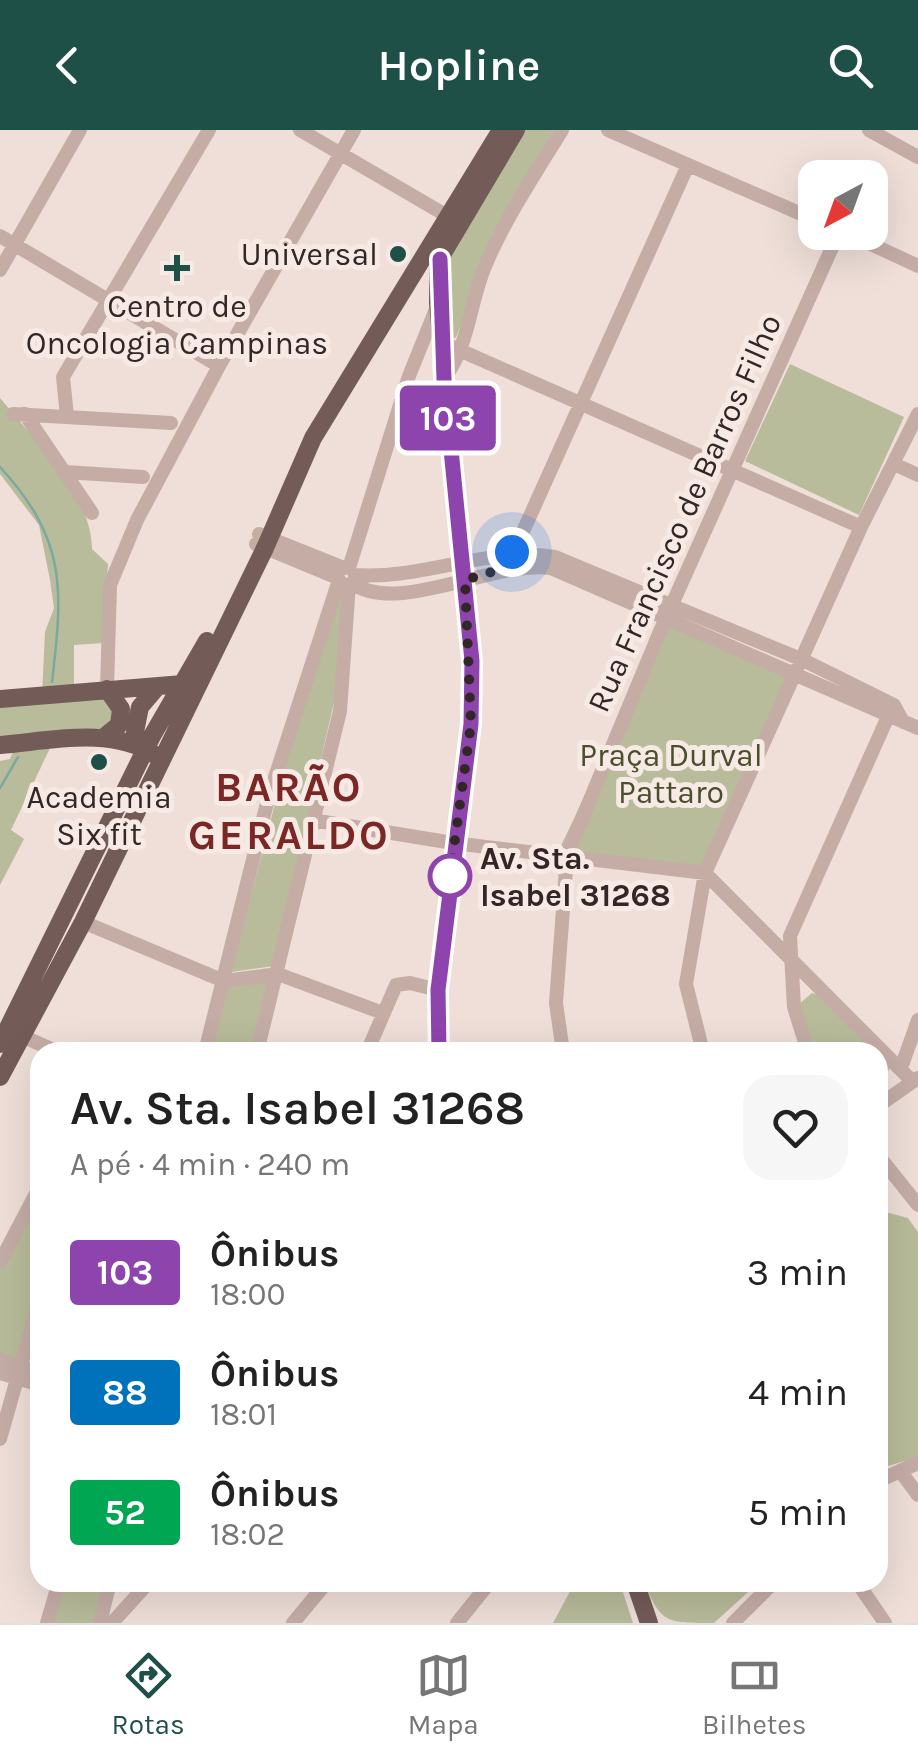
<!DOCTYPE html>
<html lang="pt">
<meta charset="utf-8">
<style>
body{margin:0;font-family:Karla,sans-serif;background:#f6f6f6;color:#222;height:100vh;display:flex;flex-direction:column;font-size:38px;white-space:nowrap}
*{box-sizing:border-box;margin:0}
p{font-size:32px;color:#767676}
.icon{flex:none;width:55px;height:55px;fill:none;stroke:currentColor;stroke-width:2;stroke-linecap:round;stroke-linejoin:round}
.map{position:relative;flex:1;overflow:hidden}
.side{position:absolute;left:30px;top:912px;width:858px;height:550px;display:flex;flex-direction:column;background:#fff;border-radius:30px;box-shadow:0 10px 40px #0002}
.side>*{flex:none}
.badge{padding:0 20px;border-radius:8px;font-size:35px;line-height:65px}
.needle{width:65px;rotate:221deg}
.buttons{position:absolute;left:798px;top:30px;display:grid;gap:20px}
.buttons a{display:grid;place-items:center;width:90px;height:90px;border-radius:20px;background:#fff;box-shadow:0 10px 40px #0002;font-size:50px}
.you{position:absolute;width:50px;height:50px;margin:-25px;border:8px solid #fff;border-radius:50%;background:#1a73e8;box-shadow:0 0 0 15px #1a73e833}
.map>.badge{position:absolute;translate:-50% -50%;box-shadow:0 0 0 5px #fff}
.round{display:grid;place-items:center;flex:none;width:105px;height:105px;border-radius:30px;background:#f6f6f6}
.summary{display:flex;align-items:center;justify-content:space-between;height:170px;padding:0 40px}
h1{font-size:48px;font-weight:600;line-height:75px}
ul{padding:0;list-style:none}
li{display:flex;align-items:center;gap:30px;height:120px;padding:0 40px}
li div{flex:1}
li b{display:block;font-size:38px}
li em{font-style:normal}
li .badge{min-width:110px;font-weight:700;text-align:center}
header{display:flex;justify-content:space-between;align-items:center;height:130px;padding:0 40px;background:#1f5048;color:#fff;font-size:45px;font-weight:600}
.tab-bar{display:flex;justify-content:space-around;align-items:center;height:140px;border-top:2px solid #e0e0e0;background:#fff;font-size:28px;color:#767676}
.tab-bar a{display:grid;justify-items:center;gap:5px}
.tab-bar .active{color:#1f5048}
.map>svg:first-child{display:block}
.green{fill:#b8bc9a}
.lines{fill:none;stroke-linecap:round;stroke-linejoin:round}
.stream{stroke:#7aa9a1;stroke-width:2.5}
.minor{stroke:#c5ada6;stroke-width:14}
.major{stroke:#735b58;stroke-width:18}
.line-casing{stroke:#fff;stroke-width:22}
.line{stroke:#8e44ad;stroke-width:15}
.walk{stroke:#322726;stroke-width:10;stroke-dasharray:0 18}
.poi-dot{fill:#1f5048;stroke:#f7eae4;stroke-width:4}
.stop-dot{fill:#fff;stroke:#8e44ad;stroke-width:5}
.labels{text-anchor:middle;stroke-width:10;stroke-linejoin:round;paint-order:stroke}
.poi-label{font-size:32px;fill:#322726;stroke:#f7eae4}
.street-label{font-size:32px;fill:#322726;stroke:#f7eae4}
.park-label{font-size:32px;fill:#494e2c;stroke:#f7eae4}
.stop-label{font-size:32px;font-weight:bold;fill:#322726;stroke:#f7eae4;text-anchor:start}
.district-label{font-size:42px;font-weight:bold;letter-spacing:2.5px;fill:#7a2726;stroke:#f7eae4}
</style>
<header><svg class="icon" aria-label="back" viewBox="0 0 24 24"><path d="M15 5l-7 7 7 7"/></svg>Hopline<svg class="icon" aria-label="search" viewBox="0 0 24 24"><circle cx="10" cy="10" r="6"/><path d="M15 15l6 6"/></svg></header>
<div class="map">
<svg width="918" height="1493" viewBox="0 0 918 1493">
<rect width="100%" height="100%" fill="#efdfd8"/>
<path class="green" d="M523 0H554L480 131 475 158 456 207 450 211 444 148 450 125Z
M790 234 904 287 859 385 745 331Z
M0 268C34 310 91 362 92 419L108 434 103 513 74 515V566L106 563 118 580 101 605 0 613V572L42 565 45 502 54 478 50 450 39 395 0 344Z
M339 459 345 460 339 550 274 836 231 842 301 574Z
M666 495 790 546 702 738 559 720Z
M51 616 11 700 24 709 0 755V631L10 629 14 619Z
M274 847 253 922H205L224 851Z
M812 863 825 867 893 931 878 963V922H813L798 875Z
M40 1058V1158L17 1234 0 1226V1135Z
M878 1080 908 1088 918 1102V1327L878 1339Z
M575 1452 620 1453 633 1493H553Z
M65 1453H105L95 1493H53Z
M644 1453H758L714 1493C665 1493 662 1493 644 1453Z"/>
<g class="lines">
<path class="stream" d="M0 337C67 410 63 459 52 552
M0 658 18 627"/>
<path class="minor" d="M300 0 449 87
M608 0 815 90
M869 0 918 27
M845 102 918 136
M0 106 219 236
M0 140 80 0
M441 212 861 397
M444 249C470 214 469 173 486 134 506 87 535 44 562 0
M13 284 171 293
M25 284 92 383
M67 286 63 247 209 0
M894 334 918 345
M65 342 143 347
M259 404 344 438
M256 414 338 448
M512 426 688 35
M349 438 409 246 438 174
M355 445C424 450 486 416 555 427L803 530 894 575 903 592
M352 453C397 486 494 430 551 438L918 598
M107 559 110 455 137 390 219 236 354 0
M312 690 453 713 705 743 912 951
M83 792 224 851 278 844 383 883
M22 906 58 922
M205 922 268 669 339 450
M257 922 340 581 349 454
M367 922 396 855 410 853 438 860
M563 922 556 873 567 725 661 499 839 102
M703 922 686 854 705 743 861 397 918 284
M808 922 794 877 790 806 890 582
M901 938 918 890
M878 976 918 948
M878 1025 918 1075
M0 1132 40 1056
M0 1229 20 1238 40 1240
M0 1243 40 1255
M0 1309 40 1168
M901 1342 918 1365
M878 1351 918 1333
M857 1452 885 1493
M47 1493 59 1452
M100 1493 110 1452
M112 1493 149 1452
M293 1493 327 1452
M457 1493 490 1452
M733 1493 774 1452"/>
<path class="major" d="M440 128 516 0
M0 569 183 554
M103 608 119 595 121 579 107 559
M133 612 140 577 158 556
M0 615C50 611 111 596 155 625
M0 914 152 606 207 511
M439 922 438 860 471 594 472 531 438 173 439 104
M0 947 83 792 265 418 313 308 501 0
M635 1452 649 1493"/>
</g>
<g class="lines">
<g class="line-casing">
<path id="line" d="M439 922 438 860 471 594 472 531 444 249 440 129"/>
</g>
<use href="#line" class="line"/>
<path class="walk" d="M450 746 471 594 465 450 512 436V422"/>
</g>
<g class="poi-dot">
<circle cx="398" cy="124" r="10"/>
<path d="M172 123h10v10h10v10h-10v10h-10v-10h-10v-10h10z"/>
<circle cx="99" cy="632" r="10"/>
</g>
<circle class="stop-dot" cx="450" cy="746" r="20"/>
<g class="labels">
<g class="poi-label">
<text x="378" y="135" text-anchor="end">Universal</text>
<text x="177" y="187">Centro de<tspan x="177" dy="37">Oncologia Campinas</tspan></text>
<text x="99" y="678">Academia<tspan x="99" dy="37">Six fit</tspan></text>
</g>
<g class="street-label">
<text transform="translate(684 383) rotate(-66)" y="11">Rua Francisco de Barros Filho</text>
</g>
<g class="park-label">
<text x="671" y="636">Praça Durval<tspan x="671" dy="37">Pattaro</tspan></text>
</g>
<g class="stop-label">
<text x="480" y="739">Av. Sta.<tspan x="480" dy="37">Isabel 31268</tspan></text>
</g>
<g class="district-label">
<text x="289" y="671">BARÃO<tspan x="289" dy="48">GERALDO</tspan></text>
</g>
</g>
</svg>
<div class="buttons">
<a><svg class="needle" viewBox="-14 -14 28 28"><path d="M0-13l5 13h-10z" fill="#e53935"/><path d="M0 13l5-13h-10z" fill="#767676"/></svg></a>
</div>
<div class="you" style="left:512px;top:422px"></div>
<b class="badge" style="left:448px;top:288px;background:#8e44ad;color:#fff">103</b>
<section class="side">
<div class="summary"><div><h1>Av. Sta. Isabel 31268</h1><p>A pé · 4 min · 240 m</p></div><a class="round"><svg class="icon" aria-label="heart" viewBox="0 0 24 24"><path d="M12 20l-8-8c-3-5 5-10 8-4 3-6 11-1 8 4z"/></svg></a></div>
<ul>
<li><span class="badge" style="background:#8e44ad;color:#fff">103</span><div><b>Ônibus</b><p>18:00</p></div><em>3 min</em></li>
<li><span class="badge" style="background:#0072bc;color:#fff">88</span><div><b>Ônibus</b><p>18:01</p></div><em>4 min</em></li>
<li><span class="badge" style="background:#00a651;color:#fff">52</span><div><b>Ônibus</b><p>18:02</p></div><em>5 min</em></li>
</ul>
</section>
</div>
<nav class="tab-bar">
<a class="active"><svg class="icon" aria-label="directions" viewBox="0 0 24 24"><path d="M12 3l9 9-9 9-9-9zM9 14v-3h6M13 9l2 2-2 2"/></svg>Rotas</a>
<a><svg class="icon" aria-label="map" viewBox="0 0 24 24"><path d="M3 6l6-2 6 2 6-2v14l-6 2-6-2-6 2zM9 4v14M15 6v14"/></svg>Mapa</a>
<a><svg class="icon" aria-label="tickets" viewBox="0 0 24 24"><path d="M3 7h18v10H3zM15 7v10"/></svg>Bilhetes</a>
</nav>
